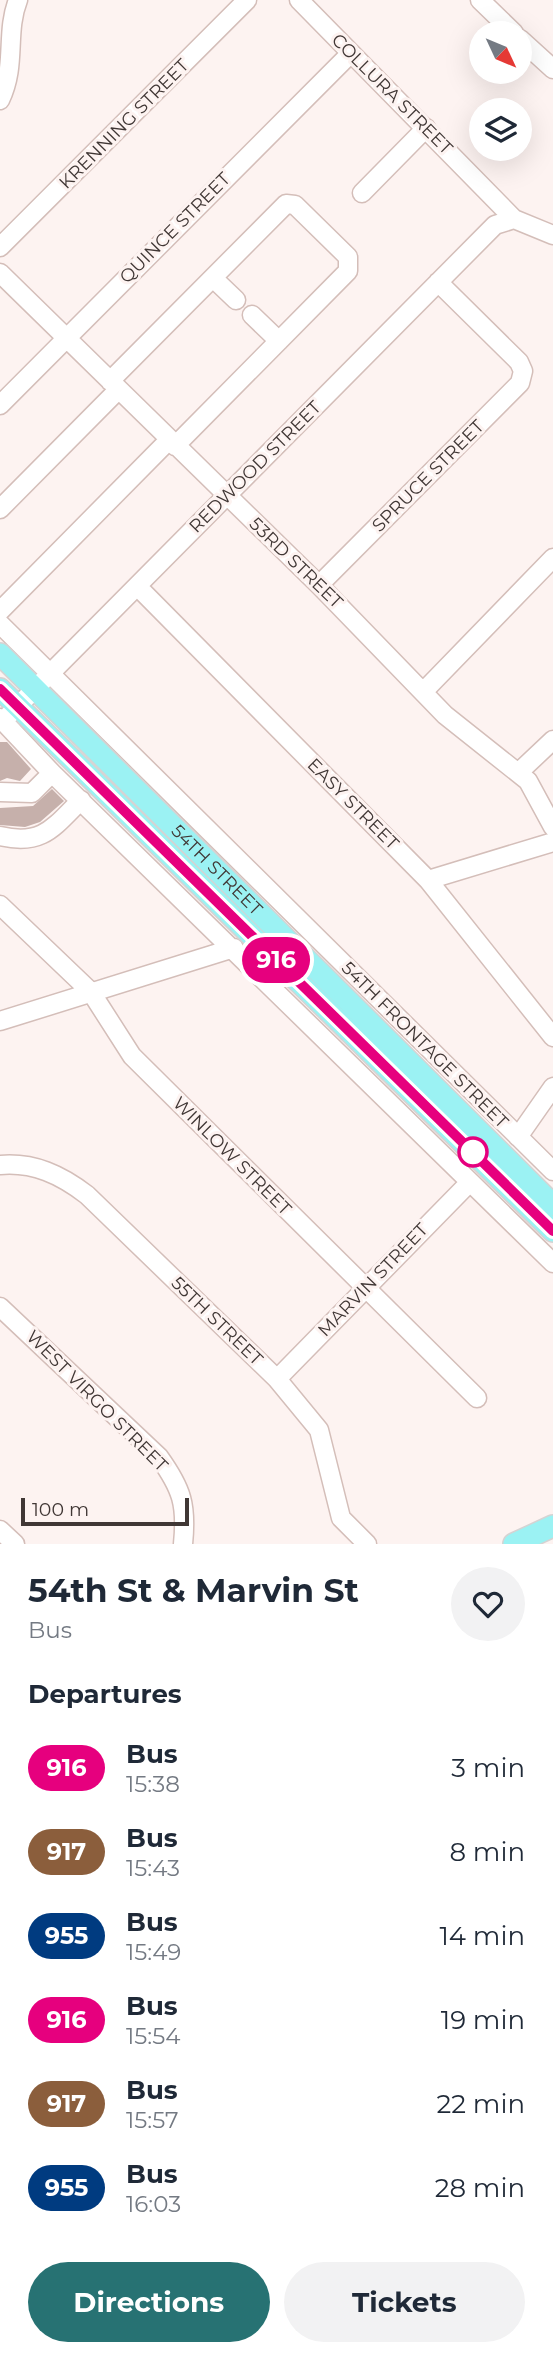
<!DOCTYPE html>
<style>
body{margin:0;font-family:Montserrat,sans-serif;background:#f2f2f3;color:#1f2937;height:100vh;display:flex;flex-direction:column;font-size:26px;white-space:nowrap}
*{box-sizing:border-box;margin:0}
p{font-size:23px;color:#747a83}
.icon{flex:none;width:38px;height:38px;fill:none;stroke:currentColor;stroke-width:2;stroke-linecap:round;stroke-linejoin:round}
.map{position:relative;height:1544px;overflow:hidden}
.details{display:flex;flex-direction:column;background:#fff;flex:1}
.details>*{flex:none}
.badge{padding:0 14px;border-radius:23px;font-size:24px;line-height:46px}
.needle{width:46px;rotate:134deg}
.controls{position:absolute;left:469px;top:21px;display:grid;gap:14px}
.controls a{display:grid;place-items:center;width:63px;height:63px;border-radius:50%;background:#fff;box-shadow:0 7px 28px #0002;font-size:35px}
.scale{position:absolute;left:21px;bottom:18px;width:168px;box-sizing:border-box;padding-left:7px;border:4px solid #403735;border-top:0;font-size:19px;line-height:24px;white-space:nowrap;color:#403735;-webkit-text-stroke:5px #fdf3f1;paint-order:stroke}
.map>.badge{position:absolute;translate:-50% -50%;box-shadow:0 0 0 4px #fff}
h2{padding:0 28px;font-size:26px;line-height:63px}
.round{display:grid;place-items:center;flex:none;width:74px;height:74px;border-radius:37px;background:#f2f2f3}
.headline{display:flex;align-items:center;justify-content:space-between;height:119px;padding:0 28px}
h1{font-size:33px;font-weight:700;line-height:52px}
.cta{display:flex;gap:14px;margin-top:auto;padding:14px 28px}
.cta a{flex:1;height:80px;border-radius:42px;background:#277273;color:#fff;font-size:28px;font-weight:700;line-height:80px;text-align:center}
.cta a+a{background:#f2f2f3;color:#1f2937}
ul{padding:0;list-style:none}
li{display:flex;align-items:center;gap:21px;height:84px;padding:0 28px}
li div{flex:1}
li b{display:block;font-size:26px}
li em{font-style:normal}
li .badge{min-width:77px;font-weight:700;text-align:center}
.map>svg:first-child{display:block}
.building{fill:#c6b0ab}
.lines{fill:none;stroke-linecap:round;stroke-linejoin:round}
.minor-casing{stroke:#d4beb9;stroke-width:21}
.major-casing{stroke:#d5d3d3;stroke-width:24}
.minor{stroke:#fff;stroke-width:18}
.major{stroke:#9bf2f3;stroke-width:21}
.line-casing{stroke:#fff;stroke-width:16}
.line{stroke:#e6007e;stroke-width:10}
.stop-dot{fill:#fff;stroke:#e6007e;stroke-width:3.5}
.labels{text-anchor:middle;stroke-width:6;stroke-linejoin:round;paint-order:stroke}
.street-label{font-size:18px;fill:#403735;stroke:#fdf3f1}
</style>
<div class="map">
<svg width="553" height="1544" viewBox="0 0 553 1544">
<rect width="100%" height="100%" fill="#fdf3f1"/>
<path class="building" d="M0 742H7L31 769 20 781 7 778 0 781Z
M52 789 64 801 40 822 25 827 0 825V808L33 806Z"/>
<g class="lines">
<g class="minor-casing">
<path id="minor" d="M299 0 514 219 553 235
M480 0 514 33
M520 39 553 69
M0 100C17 65 5 33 18 0
M362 193 426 128
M0 247 247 0
M0 273 319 585 445 715 528 781 553 827
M213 278 236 300
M252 315 279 341
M110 381 286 204 295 205 348 257V271L175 446
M0 405 351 53
M0 509 118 390
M319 585 520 383 523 371 519 362 438 282
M137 586 428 880 553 1037
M0 611 169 440
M0 624 553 1171
M424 691 553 558
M9 715 495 225 514 219
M0 718 52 773 553 1263
M518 773 553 740
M0 792 32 793 52 773
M0 836C42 846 53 828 81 800
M428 880 553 842
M0 905 91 992 132 1056 477 1398
M0 1021 234 948
M518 1137 553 1087
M0 1165C34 1162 61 1175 87 1195L277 1379 319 1430 341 1518 367 1544
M0 1307 159 1457C182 1489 187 1505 183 1544
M277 1379 470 1182
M0 1530 15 1544"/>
</g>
<g class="major-casing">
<g id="major">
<path id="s1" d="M0 654 553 1205"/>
<path d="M0 689 553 1231"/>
<path d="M514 1544 553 1526"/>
</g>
</g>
<use href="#minor" class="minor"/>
<use href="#major" class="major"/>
</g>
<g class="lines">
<g class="line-casing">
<path id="line" d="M0 689 553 1231"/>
</g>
<use href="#line" class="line"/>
</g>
<circle class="stop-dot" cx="473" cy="1152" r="14"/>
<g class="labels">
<g class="street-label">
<text transform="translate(392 94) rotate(45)" y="6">COLLURA STREET</text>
<text transform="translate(124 124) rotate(-45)" y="6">KRENNING STREET</text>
<text transform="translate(175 228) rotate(-45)" y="6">QUINCE STREET</text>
<text transform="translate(255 467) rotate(-45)" y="6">REDWOOD STREET</text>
<text transform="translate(428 476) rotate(-45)" y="6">SPRUCE STREET</text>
<text transform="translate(296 563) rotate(44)" y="6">53RD STREET</text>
<text transform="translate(353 804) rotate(45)" y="6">EASY STREET</text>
<text dy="6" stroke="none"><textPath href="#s1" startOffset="306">54TH STREET</textPath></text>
<text transform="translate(425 1045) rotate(45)" y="6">54TH FRONTAGE STREET</text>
<text transform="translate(232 1156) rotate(45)" y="6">WINLOW STREET</text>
<text transform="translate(373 1280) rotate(-46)" y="6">MARVIN STREET</text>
<text transform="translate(217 1321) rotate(44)" y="6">55TH STREET</text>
<text transform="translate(97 1401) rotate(45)" y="6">WEST VIRGO STREET</text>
</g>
</g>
</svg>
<div class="controls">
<a><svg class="needle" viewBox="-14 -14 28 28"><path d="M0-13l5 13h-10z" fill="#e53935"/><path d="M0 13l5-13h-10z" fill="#747a83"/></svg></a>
<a><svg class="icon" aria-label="layers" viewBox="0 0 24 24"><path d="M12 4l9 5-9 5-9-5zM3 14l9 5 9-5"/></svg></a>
</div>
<div class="scale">100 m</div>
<b class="badge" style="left:276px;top:960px;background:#e6007e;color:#fff">916</b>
</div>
<section class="details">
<div class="headline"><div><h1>54th St &amp; Marvin St</h1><p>Bus</p></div><a class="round"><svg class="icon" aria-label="heart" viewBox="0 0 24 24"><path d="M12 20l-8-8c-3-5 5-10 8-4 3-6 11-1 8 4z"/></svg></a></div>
<h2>Departures</h2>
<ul>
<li><span class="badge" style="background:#e6007e;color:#fff">916</span><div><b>Bus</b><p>15:38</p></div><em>3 min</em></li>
<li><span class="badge" style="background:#8b5e3c;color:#fff">917</span><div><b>Bus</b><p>15:43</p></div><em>8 min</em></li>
<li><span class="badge" style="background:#003b80;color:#fff">955</span><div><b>Bus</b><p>15:49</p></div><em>14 min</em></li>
<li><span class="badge" style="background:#e6007e;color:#fff">916</span><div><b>Bus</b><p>15:54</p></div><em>19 min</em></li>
<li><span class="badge" style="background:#8b5e3c;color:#fff">917</span><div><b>Bus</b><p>15:57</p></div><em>22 min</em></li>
<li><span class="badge" style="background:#003b80;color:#fff">955</span><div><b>Bus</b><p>16:03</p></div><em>28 min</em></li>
</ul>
<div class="cta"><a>Directions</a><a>Tickets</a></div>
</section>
